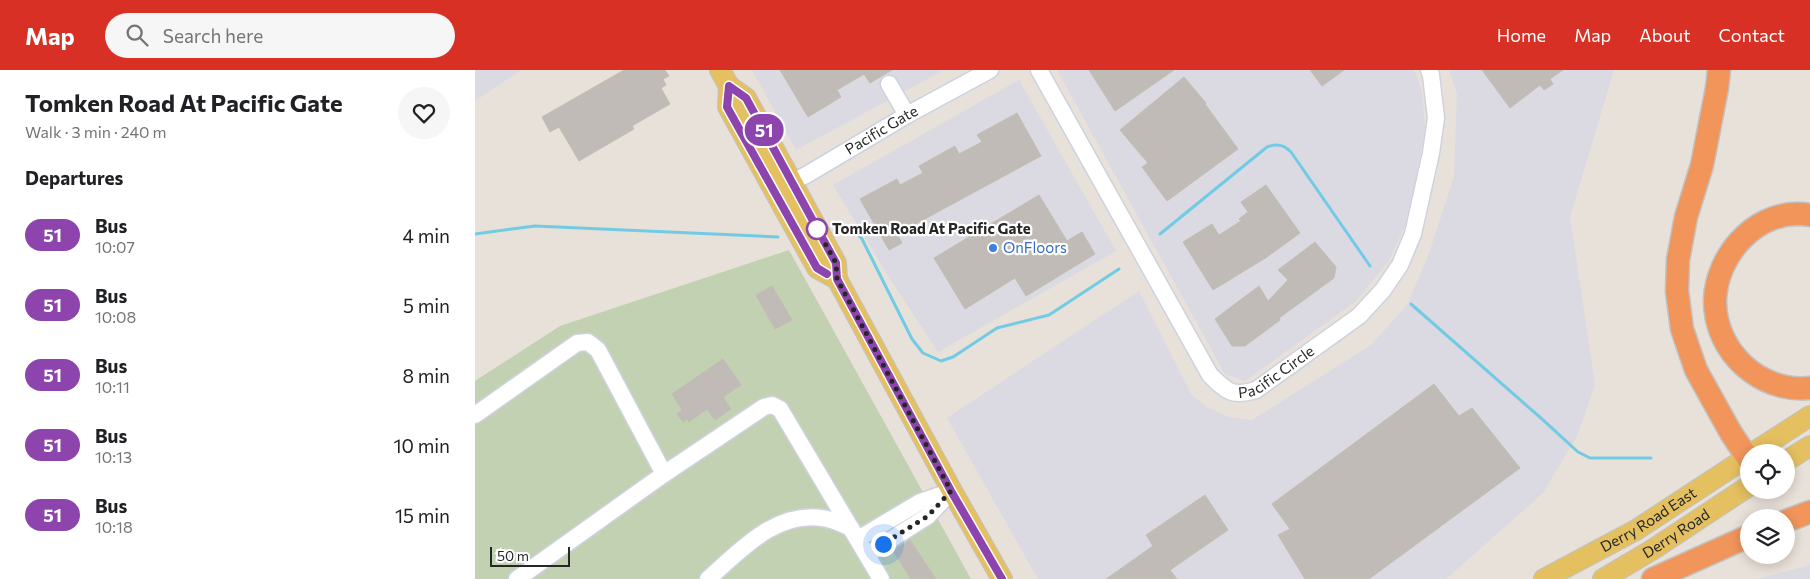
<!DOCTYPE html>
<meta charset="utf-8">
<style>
body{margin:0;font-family:Commissioner,sans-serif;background:#f6f6f6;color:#202124;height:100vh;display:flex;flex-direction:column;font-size:19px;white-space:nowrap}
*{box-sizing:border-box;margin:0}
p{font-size:16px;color:#757577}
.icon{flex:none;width:28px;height:28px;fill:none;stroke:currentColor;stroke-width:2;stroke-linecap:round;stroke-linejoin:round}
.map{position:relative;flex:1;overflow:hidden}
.panel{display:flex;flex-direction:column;background:#fff;width:475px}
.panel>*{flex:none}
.badge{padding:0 10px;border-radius:16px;font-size:18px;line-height:32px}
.controls{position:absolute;left:1265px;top:374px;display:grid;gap:10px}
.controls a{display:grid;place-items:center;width:55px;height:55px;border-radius:50%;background:#fff;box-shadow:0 2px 12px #0003;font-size:25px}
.scale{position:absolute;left:15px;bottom:12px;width:80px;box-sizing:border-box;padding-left:5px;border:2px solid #262626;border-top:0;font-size:14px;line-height:18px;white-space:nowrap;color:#262626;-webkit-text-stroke:4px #fff;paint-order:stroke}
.you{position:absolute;width:25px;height:25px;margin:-12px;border:4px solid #fff;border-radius:50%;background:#1a73e8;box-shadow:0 0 0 8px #1a73e833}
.map>.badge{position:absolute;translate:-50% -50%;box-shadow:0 0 0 2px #fff}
h2{padding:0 25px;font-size:19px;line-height:45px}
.round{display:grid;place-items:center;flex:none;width:52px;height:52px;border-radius:26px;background:#f6f6f6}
.summary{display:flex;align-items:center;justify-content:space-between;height:85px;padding:0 25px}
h1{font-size:24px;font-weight:700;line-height:38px}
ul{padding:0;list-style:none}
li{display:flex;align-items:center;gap:15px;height:70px;padding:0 25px}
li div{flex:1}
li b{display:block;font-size:19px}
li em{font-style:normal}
li .badge{min-width:55px;font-weight:700;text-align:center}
header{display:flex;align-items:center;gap:30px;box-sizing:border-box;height:70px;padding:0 25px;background:#d93025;color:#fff}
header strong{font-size:24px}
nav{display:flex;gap:28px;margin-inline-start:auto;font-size:18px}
.search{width:350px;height:45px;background:#f6f6f6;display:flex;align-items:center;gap:12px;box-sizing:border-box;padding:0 18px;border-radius:28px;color:#757577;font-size:19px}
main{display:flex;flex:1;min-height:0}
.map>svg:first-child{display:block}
.industrial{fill:#dbd9e1}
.cemetery{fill:#c2d1b1}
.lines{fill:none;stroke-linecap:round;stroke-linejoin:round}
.stream{stroke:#72cbe4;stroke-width:3}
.building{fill:#c0bbb6;stroke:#c3bdb3}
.minor-casing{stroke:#ced2df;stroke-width:19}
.major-casing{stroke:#c2c2c2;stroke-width:22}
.highway-casing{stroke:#c2c2c2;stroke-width:25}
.minor{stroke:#fff;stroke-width:16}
.major{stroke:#e5c061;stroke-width:20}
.highway{stroke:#f1955b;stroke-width:22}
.line-casing{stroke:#fff;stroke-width:11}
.line{stroke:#8e44ad;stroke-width:8}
.walk{stroke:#262626;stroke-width:5;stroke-dasharray:0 9}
.stop-dot{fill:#fff;stroke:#8e44ad;stroke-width:2.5}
.shop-dot{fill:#3f7fe0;stroke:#fff;stroke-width:2}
.labels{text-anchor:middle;stroke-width:4.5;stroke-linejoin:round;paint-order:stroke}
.street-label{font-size:15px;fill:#262626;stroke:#fff}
.stop-label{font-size:15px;font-weight:bold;fill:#262626;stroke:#fff;text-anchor:start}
.shop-label{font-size:15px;fill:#366cbe;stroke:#fff;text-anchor:start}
</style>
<header>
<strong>Map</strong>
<div class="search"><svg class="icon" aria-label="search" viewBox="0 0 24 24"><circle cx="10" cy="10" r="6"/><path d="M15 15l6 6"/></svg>Search here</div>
<nav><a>Home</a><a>Map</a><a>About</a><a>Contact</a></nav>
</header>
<main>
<section class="panel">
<div class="summary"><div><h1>Tomken Road At Pacific Gate</h1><p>Walk · 3 min · 240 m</p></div><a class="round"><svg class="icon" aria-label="heart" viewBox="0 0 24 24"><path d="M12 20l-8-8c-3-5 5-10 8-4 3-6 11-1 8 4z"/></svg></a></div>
<h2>Departures</h2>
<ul>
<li><span class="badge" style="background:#8e44ad;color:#fff">51</span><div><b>Bus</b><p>10:07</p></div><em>4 min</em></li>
<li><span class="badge" style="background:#8e44ad;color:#fff">51</span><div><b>Bus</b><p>10:08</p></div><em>5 min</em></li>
<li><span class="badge" style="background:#8e44ad;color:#fff">51</span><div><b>Bus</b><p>10:11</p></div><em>8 min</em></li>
<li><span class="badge" style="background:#8e44ad;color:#fff">51</span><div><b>Bus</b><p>10:13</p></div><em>10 min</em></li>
<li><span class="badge" style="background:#8e44ad;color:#fff">51</span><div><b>Bus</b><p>10:18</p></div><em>15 min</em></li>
</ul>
</section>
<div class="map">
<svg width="1335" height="509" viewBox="0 0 1335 509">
<rect width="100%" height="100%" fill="#e8e1d9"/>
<path class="industrial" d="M0 0H46L0 31Z
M277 0H469L321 80Z
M582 0H939L947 21 950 58 935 145 913 192 880 232 770 311 750 304Z
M974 0H1139L1095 147 1120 315 1102 366 1068 423 971 509H563L472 348 664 221 716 324 733 338 754 347 777 350 896 275 932 235 953 186 979 107 982 24Z
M544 10 641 181 463 282 417 212 358 115Z
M1335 495V509H1281Z"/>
<path class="cemetery" d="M314 180 496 509H0V311L85 256Z"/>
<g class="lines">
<path class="stream" d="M364 155 378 159 387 169 437 269 448 283 466 291 478 287 522 258 574 245 644 199
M0 164 60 156 303 167
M685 164 792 77C802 73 809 75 816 82L895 196
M936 234 1067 349 1103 382 1115 388H1176"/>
</g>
<path class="building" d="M149 0H190L194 6 188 9 191 15 186 18 195 34 157 56 159 59 104 91 84 57 75 62 67 47Z
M305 0H417L395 13 389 4 362 20 366 27 333 47Z
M614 0H699L640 41Z
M835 0H869L847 16Z
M1007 0H1088L1075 9 1078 14 1069 20 1065 15 1035 38Z
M709 7 731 33 730 34 763 79 692 131 667 97 673 93 645 60Z
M542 43 566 86 422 164 427 173 414 180 385 129 422 109 425 115 448 103 444 96 480 76 484 84 507 72 502 65Z
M791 115 825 163 792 187 738 220 708 172 737 154 744 165 766 151 764 149 773 142 766 132Z
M564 125 592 171 607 162 620 184 551 226 540 208 490 239 459 188Z
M840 172 861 197 859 208 804 248 805 250 770 276H757L740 249 784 216 793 231 813 210 803 200Z
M297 216 317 250 300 259 281 225Z
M248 289 266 315 248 327 256 339 240 350 232 339 214 352 212 349 208 352 202 344 207 340 197 324Z
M959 314 984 346 997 338 1045 398 894 509H830L803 465 815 459 797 434Z
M730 425 753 460 695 500 702 509H631L678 476 671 465Z
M435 470 461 509H436L418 481Z"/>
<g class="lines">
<g class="minor-casing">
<g id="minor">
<path id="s1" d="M564 0 735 305C752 322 757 327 781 320L884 246 908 220 925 195 938 164 956 83 961 48 956 5 954 0"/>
<path d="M414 14 432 45"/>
<path id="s2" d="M306 118 333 104 432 45 515 0"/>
<path d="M0 345 102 273 113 272 123 280 189 404 289 337 297 335 305 339 406 509"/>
<path d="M383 469 445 432 477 421"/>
<path d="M393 484 453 446 475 423"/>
<path d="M42 509 189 404"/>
<path d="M233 509C265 481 300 441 347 448 357 449 367 454 376 458"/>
</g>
</g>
<g class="major-casing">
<g id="major">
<path d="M245 0 254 16 271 28 361 193 362 209 477 421 527 509"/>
<path d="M254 16 253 37 342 198 362 209"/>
<path d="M1279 382 1335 346"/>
<path d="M1311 391 1335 376"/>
<path id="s3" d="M1069 509 1161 460 1274 386"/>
<path id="s4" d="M1128 509 1177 480 1274 416"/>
</g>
</g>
<g class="highway-casing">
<path id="highway" d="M1244 0 1242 18 1227 95 1211 147 1203 190 1202 221 1207 259 1221 300 1256 363 1274 390
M1335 145C1285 136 1241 183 1240 231 1240 282 1285 323 1335 318
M1311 451 1335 442
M1178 509 1274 466"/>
</g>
<use href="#minor" class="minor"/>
<use href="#major" class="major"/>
<use href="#highway" class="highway"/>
</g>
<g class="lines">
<g class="line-casing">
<path id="line" d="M352 204 342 198 252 37 254 16 271 28 361 193 362 209 476 421 527 509"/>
</g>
<use href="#line" class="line"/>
<path class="walk" d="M342 159 361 193 362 209 476 421 453 446 408 474"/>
</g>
<circle class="stop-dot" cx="342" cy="159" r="10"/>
<circle class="shop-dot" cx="518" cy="178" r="5"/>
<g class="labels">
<g class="street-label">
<text dy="5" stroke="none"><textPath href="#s2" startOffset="116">Pacific Gate</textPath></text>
<text dy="5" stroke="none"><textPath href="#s1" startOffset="428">Pacific Circle</textPath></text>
<text dy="5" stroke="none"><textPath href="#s3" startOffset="120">Derry Road East</textPath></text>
<text dy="5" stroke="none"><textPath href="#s4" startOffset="86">Derry Road</textPath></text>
</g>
<g class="stop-label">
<text x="357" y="164">Tomken Road At Pacific Gate</text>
</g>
<g class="shop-label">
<text x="528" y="183">OnFloors</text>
</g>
</g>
</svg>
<div class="controls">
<a><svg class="icon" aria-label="locate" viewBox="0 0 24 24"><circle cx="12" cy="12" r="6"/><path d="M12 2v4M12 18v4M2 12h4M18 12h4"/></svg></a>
<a><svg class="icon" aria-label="layers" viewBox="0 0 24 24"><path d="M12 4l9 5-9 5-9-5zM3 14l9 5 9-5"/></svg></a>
</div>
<div class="scale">50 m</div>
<div class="you" style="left:408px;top:474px"></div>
<b class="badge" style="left:289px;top:60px;background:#8e44ad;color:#fff">51</b>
</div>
</main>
